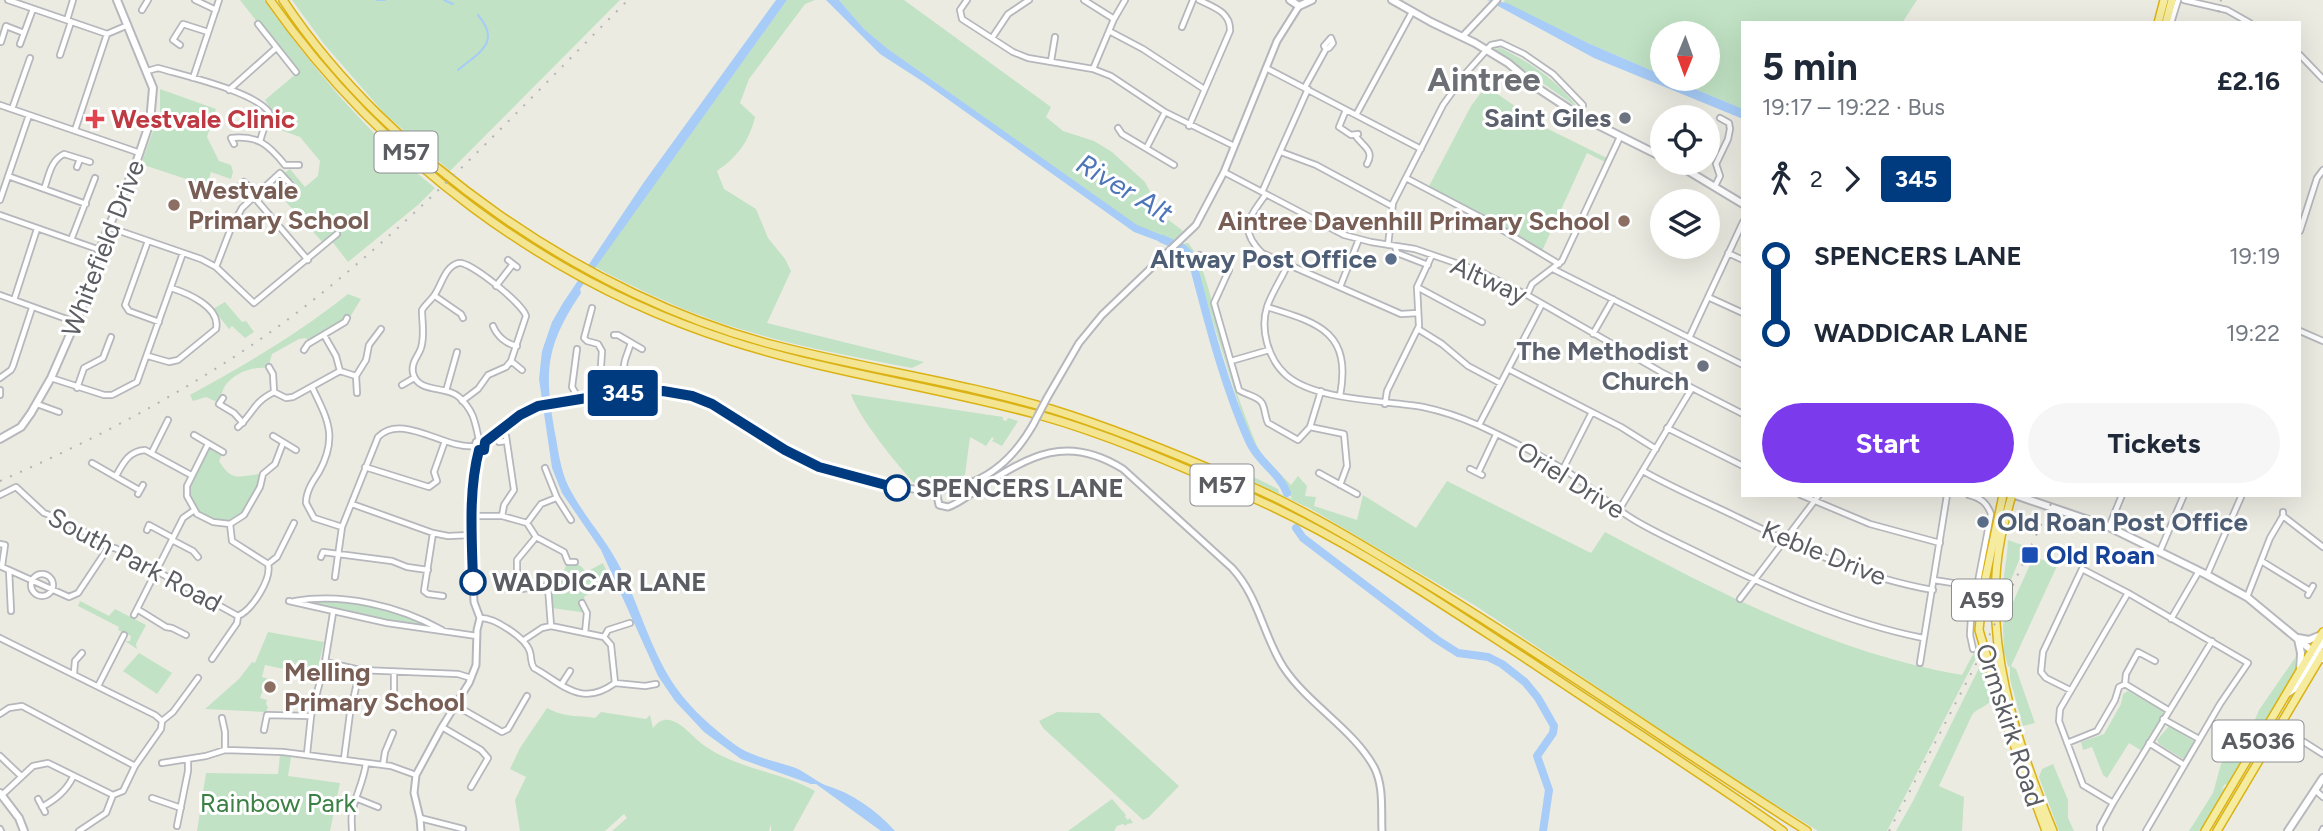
<!DOCTYPE html>
<meta charset="utf-8">
<style>
body{margin:0;font-family:Figtree,sans-serif;background:#f6f6f7;color:#1f2937;height:100vh;display:flex;flex-direction:column;font-size:26px;white-space:nowrap}
*{box-sizing:border-box;margin:0}
p{font-size:23px;color:#747a83}
.icon{flex:none;width:38px;height:38px;fill:none;stroke:currentColor;stroke-width:2;stroke-linecap:round;stroke-linejoin:round}
.map{position:relative;flex:1;overflow:hidden}
.sheet{position:absolute;left:1741px;top:21px;width:560px;height:476px;display:flex;flex-direction:column;background:#fff;border-radius:0px;box-shadow:0 7px 28px #0002}
.sheet>*{flex:none}
.badge{padding:0 14px;border-radius:5px;font-size:24px;line-height:46px}
.needle{width:46px;rotate:181deg}
.fabs{position:absolute;left:1650px;top:21px;display:grid;gap:14px}
.fabs a{display:grid;place-items:center;width:70px;height:70px;border-radius:50%;background:#fff;box-shadow:0 7px 28px #0002;font-size:35px}
.map>.badge{position:absolute;translate:-50% -50%;box-shadow:0 0 0 4px #fff}
.legs{display:flex;align-items:center;gap:10px;height:77px;padding:0 21px;font-size:23px}
.legs p{margin-inline-start:auto}
.summary{display:flex;align-items:center;justify-content:space-between;height:119px;padding:0 21px}
h1{font-size:38px;font-weight:700;line-height:52px}
.primary-button{display:flex;gap:14px;margin-top:auto;padding:14px 21px}
.primary-button a{flex:1;height:80px;border-radius:42px;background:#7c3aed;color:#fff;font-size:28px;font-weight:700;line-height:80px;text-align:center}
.primary-button a+a{background:#f6f6f7;color:#1f2937}
ul{padding:0 21px;list-style:none}
li{display:flex;align-items:center;gap:24px;height:77px;font-size:26px}
li i{display:grid;place-items:center;width:10px;height:100%;margin:0 9px;background:currentColor}
li i::after{content:'';width:18px;height:18px;margin:-9px;border:5px solid;border-radius:50%;background:#fff}
li p{margin-inline-start:auto}
li:first-child i{background:linear-gradient(#0000 50%,currentColor 0)}
li:last-child i{background:linear-gradient(currentColor 50%,#0000 0)}
.map>svg:first-child{display:block}
.green{fill:#c1e2c4}
.water{fill:#a7ccf7}
.lines{fill:none;stroke-linecap:round;stroke-linejoin:round}
.stream{stroke:#a7ccf7;stroke-width:2}
.river{stroke:#a7ccf7;stroke-width:8}
.minor-casing{stroke:#b5b7bc;stroke-width:8}
.tertiary-casing{stroke:#b5b7bc;stroke-width:9}
.secondary-casing{stroke:#b6b8bd;stroke-width:10}
.trunk-casing{stroke:#dab214;stroke-width:10}
.motorway-casing{stroke:#dab214;stroke-width:10}
.minor{stroke:#fff;stroke-width:4.5}
.tertiary{stroke:#fff;stroke-width:5}
.secondary{stroke:#fff;stroke-width:6}
.trunk{stroke:#f5ec9f;stroke-width:7}
.motorway{stroke:#f3e592;stroke-width:7}
.rail{stroke:#b3b4b4;stroke-width:2;stroke-dasharray:2 9;stroke-linecap:butt}
.tertiary-bridge-casing{stroke:#b5b7bc;stroke-width:9;stroke-linecap:butt}
.tertiary-bridge{stroke:#fff;stroke-width:5}
.line-1-casing{stroke:#fff;stroke-width:16}
.line-1{stroke:#003b80;stroke-width:10}
.worship-dot{fill:#6b7280;stroke:#fff;stroke-width:2.5}
.health-dot{fill:#e0444e;stroke:#fff;stroke-width:2.5}
.education-dot{fill:#8d6e63;stroke:#fff;stroke-width:2.5}
.service-dot{fill:#5c6f8a;stroke:#fff;stroke-width:2.5}
.stop-1-dot{fill:#fff;stroke:#003b80;stroke-width:3.5}
.transit-dot{fill:#1a4fb4;stroke:#fff;stroke-width:2.5}
.labels{text-anchor:middle;stroke-width:6;stroke-linejoin:round;paint-order:stroke}
.shield{fill:#fff;stroke:#8c8e91;stroke-width:2}
.shield-label{font-size:24px;font-weight:bold;fill:#5b5d62}
.worship-label{font-size:26px;font-weight:bold;fill:#5b616d;stroke:#fff;text-anchor:end}
.health-label{font-size:26px;font-weight:bold;fill:#be3a42;stroke:#fff;text-anchor:start}
.education-label{font-size:26px;font-weight:bold;fill:#785e54;stroke:#fff;text-anchor:start}
.street-label{font-size:26px;fill:#5b5d62;stroke:#fff}
.service-label{font-size:26px;font-weight:bold;fill:#4e5e75;stroke:#fff;text-anchor:end}
.stop-label{font-size:26px;font-weight:bold;fill:#5b5d62;stroke:#fff;text-anchor:start}
.transit-label{font-size:26px;font-weight:bold;fill:#164399;stroke:#fff;text-anchor:start}
.park-label{font-size:26px;fill:#3c8046;stroke:#fff}
.water-label{font-size:28px;font-style:italic;fill:#4d75b8;stroke:#fff}
.district-label{font-size:33px;font-weight:bold;fill:#6c6f74;stroke:#fff}
</style>
<div class="map">
<svg width="2323" height="831" viewBox="0 0 2323 831">
<rect width="100%" height="100%" fill="#ecebe2"/>
<path class="green" d="M240 0H264C316 72 365 131 435 188L419 204 348 262 331 240 325 245 286 202 297 186 293 180 289 183 283 174 290 169 305 187 318 176 320 161 300 137 270 126 273 112 265 100 297 73Z
M292 0H620L450 171 384 113 324 44Z
M787 0H815L805 4 749 79 740 103 755 117C749 142 737 157 717 171L724 189 756 209 768 238 785 259 791 271 767 323 924 362 912 368C845 355 777 343 713 320 673 306 633 287 595 267Z
M839 0H904L1051 107 1046 117 1063 131 1094 141 1112 152 1145 182 1162 215 1183 231 1174 240 1137 226 888 49 864 29Z
M1505 0H1917L1902 23H1743V109L1671 79H1708V33H1662V75L1590 44 1503 2Z
M1501 48C1531 63 1558 81 1578 108L1494 49Z
M1486 86 1548 129 1607 158 1605 162 1587 153 1542 251 1499 226C1496 219 1486 214 1478 215L1428 188 1471 106Z
M160 89 216 109 207 137 219 161 231 165 233 172 231 179 211 172 207 186 141 164 160 112Z
M1186 243H1188C1208 264 1218 335 1228 366 1237 395 1246 419 1257 446L1262 455 1291 485 1298 476 1307 486 1305 496 1316 497 1314 506 1357 520 1363 495 1416 528 1447 481 1591 553 1605 532C1718 592 1833 653 1962 675L1978 645 1980 650 1887 831H1818L1745 786 1476 606 1311 509 1224 468 1226 464 1233 467 1278 489 1279 493 1292 499 1283 478 1259 455 1249 437 1192 255 1193 252 1191 253 1182 246Z
M348 294 361 299 350 317H343L341 323 310 341 305 338 299 339 272 354 268 368C253 366 233 373 225 386 221 392 222 397 217 402L206 397 193 401 190 395C245 365 299 333 348 294Z
M225 302 242 322 246 321 254 332 245 338 232 326 229 329 213 309Z
M851 394 1003 417V420L1006 421 1008 418 1018 421 1002 446 992 441 994 439 992 437 986 446 970 437 965 475 943 481 915 484C898 466 858 417 851 394Z
M208 444 223 452 219 461C233 484 240 475 263 474L249 507 235 522 219 524 195 513 187 492 193 472Z
M2008 540 2025 546 2001 604C2002 582 2007 562 2008 540Z
M2034 556 2057 566 2011 666 2016 669 2035 723 2023 726 2010 679V667L2008 666 2004 652 2003 624Z
M568 562 581 566 586 572 603 563 609 576 591 583V592L584 597 587 613 552 608 549 582 562 574Z
M319 599 360 603 403 612 442 632 292 602Z
M80 601 109 616 115 609 146 625 136 644 137 649 125 641H130L131 636 118 630 119 627 78 606Z
M268 632 324 642 316 676 265 665 262 677 272 680 270 688 264 687 260 698 267 700 266 704 268 707 266 712 205 709 239 679 252 662 255 663Z
M139 653 172 673 157 694 123 671Z
M2295 658V672L2227 785 2225 784 2221 790 2227 786 2200 831H2189L2213 793 2221 764 2248 736 2259 710Z
M1983 660 1993 698C1988 707 1978 707 1972 715L1939 786 1964 797 1962 831H1896L1913 801Z
M2128 691 2165 712 2142 751 2129 743 2107 778 2103 775 2092 747 2083 750 2081 742 2104 734 2121 704 2123 694Z
M547 708C566 718 577 715 595 718L601 712 646 719 650 715 653 728C670 705 690 736 705 746 737 769 782 772 815 791L793 831H771V824L769 831H612L627 818 624 814 605 831H520L515 800 526 777 510 769 520 748Z
M1057 712 1099 713 1179 786 1149 817 1143 820 1043 728 1039 721Z
M2169 726 2195 742 2185 760 2159 744 2157 740Z
M280 755 291 757 288 776 340 783 330 831H197L206 773 278 774Z
M2053 764 2068 800V818L2074 831H2059L2039 777 2042 769Z
M1112 799 1126 815 1125 817 1128 820 1130 818 1133 823 1127 824 1126 826 1123 824 1117 826 1114 831H1068Z"/>
<path class="water" d="M776 0H787L580 289 581 293C544 348 544 374 556 438 559 457 562 476 572 493 587 520 608 542 621 569 640 608 652 654 677 689 692 710 714 729 734 744 752 757 772 760 793 767 805 771 815 781 825 785 852 793 876 810 895 831H881L816 784H811L741 759 704 732 675 701 658 676 601 550 562 493 552 468 539 379 542 351 552 322 563 303 644 182Z
M826 0H839L864 29 888 49 1137 225 1174 240 1169 245 1134 232 925 83 880 54Z
M1487 0 1507 3 1590 44 1662 75V79H1671L1743 109V119L1594 58Z"/>
<g class="lines">
<path class="stream" d="M377 0H385
M444 0 453 4
M458 70C478 53 502 43 478 15"/>
<path class="river" d="M1162 239 1183 248 1191 256C1207 317 1223 383 1249 441 1258 462 1279 472 1287 493
M1296 528 1303 538 1436 639 1458 653 1488 657 1502 664 1525 682 1538 698 1554 726 1553 733 1537 756 1549 790 1543 831"/>
<g class="minor-casing">
<path id="minor" d="M8 0 107 34
M195 0 216 10
M967 0 960 10 962 19 1013 52 1028 58 1093 69 1111 76 1165 112 1234 146
M1084 0 1114 19
M2184 0 2227 10 2250 23
M142 10 148 0
M67 20 73 0
M2171 23 2178 0
M258 24 296 72
M1182 27 1193 0
M1109 31 1143 49 1204 89
M992 38 1008 14 1029 0
M1331 38 1333 43 1329 48 1326 49 1324 46Z
M1 42 6 26 24 33
M20 44 33 9
M180 45 173 40 183 24 208 32
M60 55 71 22
M2300 55 2323 79
M1051 61 1055 37
M1266 68 1421 149
M1093 69 1114 19 1125 0
M147 71 158 68C185 76 253 91 269 112L260 141
M193 78 219 0
M1305 87 1326 49
M229 90 276 48
M0 105 140 153
M12 109 30 58
M1346 110 1339 127 1351 135 1358 134
M1356 115 1412 12
M1189 126 1230 31C1231 12 1213 7 1199 0
M1118 128 1122 134 1174 165
M75 130 107 34 128 25
M1355 135C1363 147 1375 150 1367 164
M234 144 231 138C258 135 269 145 285 165H299
M1147 147 1165 112
M1281 152 1316 165 1392 206
M77 167 80 159
M1224 172 1344 235 1371 242 1415 249 1479 271 1527 295 1661 372 1743 414
M8 176 86 204
M1406 178 1484 219 1559 264
M1715 186 1720 176 1716 164 1728 139 1730 129 1729 123 1720 118
M249 188 246 193 240 186 244 182 254 192V197L308 260
M44 189C49 176 50 161 64 154L90 162
M1262 192 1308 89
M1266 194C1249 218 1238 229 1262 253L1401 314 1418 313
M0 200 29 115
M0 215 100 250
M108 227 201 259 216 267 254 303 337 234
M2300 231 2317 178 2323 170
M71 240 95 178
M148 241 125 305 129 311 159 322
M1388 245 1393 203 1443 105 1466 73 1491 45 1501 43 1524 54 1553 74 1583 105 1580 116
M1395 246 1397 253 1428 265
M1728 253 1743 260
M1200 255 1229 270 1214 303 1239 390C1246 395 1258 396 1262 403 1265 408 1265 417 1268 423L1298 440 1310 427 1321 391
M508 260 517 267
M1288 264C1282 278 1272 292 1267 307 1260 329 1268 359 1286 375 1315 401 1385 400 1423 407 1442 411 1460 417 1478 425 1506 438 1536 453 1563 469 1588 484 1610 506 1636 521 1658 534 1683 545 1707 557 1776 591 1848 623 1923 638
M216 267 231 228 242 208 280 173 294 188
M1553 269 1743 365
M496 286 513 264
M1340 287 1359 239
M1417 287 1482 322
M0 295 75 322
M1527 295 1532 284 1562 261 1620 137
M435 296 461 314 463 318
M1708 297 1743 313
M14 300 37 229
M1267 307C1319 323 1352 332 1340 396
M592 308 584 338 587 341 598 344 602 351 599 396
M493 326C497 336 506 344 517 346
M1418 329 1442 344 1468 366 1500 383
M2300 331 2323 341
M1593 334 1613 299
M324 335 336 356 340 371
M614 335H618L642 349
M1689 338 1743 222
M577 349 572 387 579 399
M304 350 308 344 345 322 347 318
M148 356 169 362 178 360 216 329C221 307 187 293 171 288
M511 361 522 370
M1231 361 1269 350
M269 367 273 374 274 392
M1508 369 1621 427 1656 449
M340 371 356 376 366 360 369 345 381 329
M356 376 357 393
M0 378 11 370 13 366 32 308
M51 378 104 395H112L137 382 183 253
M402 385 414 378
M312 387C328 420 338 437 319 472 313 481 306 491 306 503L314 518 342 527
M77 388 84 368 103 358 111 337
M0 390V395
M446 391 457 352
M619 393 625 360 631 343
M223 398 219 404 234 413 243 423
M462 401 478 389 488 375 506 367 511 361 526 316C523 304 470 261 459 263 444 266 441 288 433 297 429 302 425 305 422 310 422 323 425 335 421 348 418 357 411 362 413 373 418 394 446 385 459 397 474 411 475 422 479 440
M37 404 59 412
M1385 404 1387 391 1419 326 1417 287 1432 255
M1479 425 1542 304
M238 427C255 412 251 404 274 392L286 398 293 397 340 371
M1310 427 1344 434 1347 466 1340 485
M1667 428 1743 466
M194 435 223 452
M273 436 296 450
M499 442 506 441
M208 444 187 486V496L197 514 213 522 230 524 244 515 260 487 263 474 275 464 283 443
M152 452 168 420
M92 463 139 490
M365 467 429 487 437 481 434 472 445 441
M545 468 557 498 571 520
M1470 469 1482 475
M1563 469 1592 412
M1643 471C1673 488 1704 501 1735 516 1799 547 1862 578 1933 590
M1319 473 1357 494
M1478 473 1496 435
M116 476C123 463 129 451 145 450L191 475
M138 494 143 485
M0 495 16 487 44 513 63 520 96 538 108 548H115L238 616
M1801 495 1870 524 1940 543
M1969 495C1981 498 1987 503 1991 514L1971 618 1970 635 1973 649
M352 504 433 533 448 536 471 535
M1619 510 1692 388
M2283 512V516L2323 547
M473 516H502L527 523 536 537 564 552 568 562H575
M502 516 504 505 514 490 506 436
M527 523 541 504 556 498
M2109 527 2122 495
M147 530 149 525 173 538
M433 533 424 591 428 594 443 596
M536 537 517 560V586L522 589 538 586 548 587 551 626
M172 540 193 551 198 557
M0 544 5 545 2 566
M2160 551 2184 495
M321 557 323 552 392 561 407 567 428 570
M2263 562 2310 591
M268 564 277 557 294 523
M0 566 69 597 78 593 108 548
M9 570 11 611
M31 585a11 11 0 1 1 22 0a11 11 0 1 1-22 0Z
M2207 575 2241 497
M335 577 342 527 378 437C402 412 445 450 475 446
M1934 580 1978 587
M2308 595 2313 586
M2247 597 2270 538 2283 516
M1740 599 1819 495
M289 601 387 623 477 636
M295 601C344 593 399 606 442 630
M582 603 587 613 585 633
M137 609 166 627 172 628 186 635
M134 615 183 518 193 511
M480 618C494 617 526 638 530 652 532 659 530 662 534 668 563 684 581 708 615 683
M2171 619 2199 571
M604 637 608 630 630 623
M0 638 155 715 162 721
M524 640 542 628 551 626 604 637 611 645 615 683
M212 659 237 623 238 616C252 610 272 579 268 564L232 541 230 524
M325 662 360 670 458 674 471 678
M1920 663 1947 495
M394 672V703L412 709
M74 673 75 661 82 653
M615 683 645 686 656 684
M2125 684 2126 674 2138 652 2155 661
M561 685 570 671
M98 686 124 635
M2070 690 2046 678 2041 672 2043 652 2082 569 2128 593 2248 663 2220 704 2146 831
M455 705 502 732 508 729 527 696
M0 714 9 708 22 706 135 766
M222 718 225 732V750
M2163 719 2199 739
M442 727 481 750 488 758 471 787
M264 730 267 715 311 716
M2304 742 2323 754
M2067 743 2097 731 2115 700 2119 687 2125 684 2168 710
M2149 743 2184 765
M307 754 311 716 325 662 333 613
M0 756 21 776
M344 759 350 713 360 670
M162 763 206 756 225 750 283 752 391 766 416 775
M383 765 385 752 393 733
M2315 790 2323 797
M2 795 33 766 48 763 113 795
M113 795 123 791 135 766 161 729 162 721 173 712 198 678
M152 798 181 808
M38 799 45 812
M358 799 378 807
M2113 803 2083 785 2059 721 2060 709 2128 593
M42 807C56 799 66 791 73 777
M420 818 463 829
M177 826 188 771V760
M0 829 1 831
M79 831 106 813 113 795
M352 831C352 826 351 819 352 813 355 796 364 781 366 763
M2100 831V827L2113 803 2212 641
M2322 831 2323 829"/>
</g>
<g class="tertiary-casing">
<path id="tertiary" d="M1463 36 1497 0
M1047 398 1079 343 1102 315 1196 225 1224 172 1277 41 1299 6
M485 442C503 432 516 414 537 406 549 402 562 402 574 400 612 394 653 387 691 396 730 406 762 438 797 457 819 469 843 475 867 481 939 499 993 494 1033 425
M479 451 475 446 476 442 479 440 485 442
M936 491 939 505 948 507C960 503 970 494 981 487 1031 455 1067 434 1123 469L1232 568C1259 597 1263 636 1284 668 1308 704 1354 730 1374 767 1384 786 1381 810 1382 831
M421 831 420 818 414 793 416 775 442 727 469 683 476 665 477 630 480 618 474 602 471 535 475 465 479 451"/>
</g>
<g class="secondary-casing">
<path id="secondary" d="M1290 0 1299 6 1312 0
M1392 0 1431 22 1475 43 1508 63 1539 89 1580 116 1662 157
M1675 163 1743 204
M0 439 21 427 31 413 51 378 86 298 104 238 134 169 150 122 153 88 117 0
M2015 495 2109 527 2207 575 2247 597 2322 659
M2298 638 2309 640 2321 635
M2298 639 2301 653 2300 670
M2312 651 2318 650 2323 642
M2288 693 2294 689 2313 659 2320 658
M0 793 19 818 24 831
M2288 831 2323 778"/>
</g>
<g class="trunk-casing">
<path id="trunk" d="M2158 23 2164 0
M2166 23 2172 0
M2003 495 1983 590 1979 630 2006 723 2046 831
M2012 495C2008 509 2004 523 2001 537 1981 638 2015 739 2053 831
M2205 831 2323 632
M2217 831 2323 653"/>
</g>
<g class="motorway-casing">
<path id="motorway" d="M270 0C381 158 546 282 731 341 831 373 937 387 1039 415 1107 434 1173 463 1237 491 1340 534 1440 603 1534 664 1617 720 1702 774 1783 831
M283 0C388 159 590 298 774 345 866 369 960 382 1051 409 1116 429 1179 455 1241 482 1304 509 1362 545 1420 580 1551 659 1677 749 1807 831"/>
</g>
<use href="#minor" class="minor"/>
<use href="#tertiary" class="tertiary"/>
<use href="#secondary" class="secondary"/>
<use href="#trunk" class="trunk"/>
<use href="#motorway" class="motorway"/>
<path class="rail" d="M2216 23 2221 0
M0 481C110 433 218 375 312 301 427 210 525 103 628 0
M1889 831 1976 664 2055 495"/>
<g class="tertiary-bridge-casing">
<path id="tertiary-bridge" d="M1033 425 1047 398"/>
</g>
<use href="#tertiary-bridge" class="tertiary-bridge"/>
</g>
<g class="lines">
<g class="line-1-casing">
<path id="line-1" d="M473 582C472 539 468 492 479 450H484L485 442 520 415 538 406 599 396 663 391 692 396 712 404 785 450 819 467 897 488"/>
</g>
<use href="#line-1" class="line-1"/>
</g>
<g class="worship-dot">
<circle cx="1625" cy="118" r="7"/>
<circle cx="1703" cy="366" r="7"/>
</g>
<path class="health-dot" d="M91.5 108.5h7v7h7v7h-7v7h-7v-7h-7v-7h7z"/>
<g class="education-dot">
<circle cx="174" cy="205" r="7"/>
<circle cx="1624" cy="221" r="7"/>
<circle cx="270" cy="687" r="7"/>
</g>
<g class="service-dot">
<circle cx="1391" cy="259" r="7"/>
<circle cx="1983" cy="522" r="7"/>
</g>
<g class="stop-1-dot">
<circle cx="897" cy="488" r="12"/>
<circle cx="473" cy="582" r="12"/>
</g>
<rect class="transit-dot" x="2021" y="546" width="18" height="18" rx="3.5"/>
<g class="labels">
<g class="shield">
<rect x="374.5" y="131.5" width="63" height="41" rx="5"/>
<rect x="1190.5" y="464.5" width="63" height="41" rx="5"/>
<rect x="1952" y="579.5" width="60" height="41" rx="5"/>
<rect x="2212.5" y="720.5" width="91" height="41" rx="5"/>
</g>
<g class="shield-label">
<text x="406" y="160">M57</text>
<text x="1222" y="493">M57</text>
<text x="1982" y="608">A59</text>
<text x="2258" y="749">A5036</text>
</g>
<g class="worship-label">
<text x="1611" y="127">Saint Giles</text>
<text x="1689" y="360">The Methodist<tspan x="1689" dy="30">Church</tspan></text>
</g>
<g class="health-label">
<text x="111" y="128">Westvale Clinic</text>
</g>
<g class="education-label">
<text x="188" y="199">Westvale<tspan x="188" dy="30">Primary School</tspan></text>
<text x="1610" y="230" text-anchor="end">Aintree Davenhill Primary School</text>
<text x="284" y="681">Melling<tspan x="284" dy="30">Primary School</tspan></text>
</g>
<g class="street-label">
<text transform="translate(103 248) rotate(-69)" y="9">Whitefield Drive</text>
<text transform="translate(1489 280) rotate(24)" y="9">Altway</text>
<text transform="translate(1571 480) rotate(32)" y="9">Oriel Drive</text>
<text transform="translate(1824 553) rotate(22)" y="9">Keble Drive</text>
<text transform="translate(135 560) rotate(28)" y="9">South Park Road</text>
<text transform="translate(2010 725) rotate(72)" y="9">Ormskirk Road</text>
</g>
<g class="service-label">
<text x="1377" y="268">Altway Post Office</text>
<text x="1997" y="531" text-anchor="start">Old Roan Post Office</text>
</g>
<g class="stop-label">
<text x="916" y="497">SPENCERS LANE</text>
<text x="492" y="591">WADDICAR LANE</text>
</g>
<g class="transit-label">
<text x="2046" y="564">Old Roan</text>
</g>
<g class="park-label">
<text x="278" y="812">Rainbow Park</text>
</g>
<g class="water-label">
<text transform="translate(1125 188) rotate(31)" y="10">River Alt</text>
</g>
<g class="district-label">
<text x="1484" y="91">Aintree</text>
</g>
</g>
</svg>
<div class="fabs">
<a><svg class="needle" viewBox="-14 -14 28 28"><path d="M0-13l5 13h-10z" fill="#e53935"/><path d="M0 13l5-13h-10z" fill="#747a83"/></svg></a>
<a><svg class="icon" aria-label="locate" viewBox="0 0 24 24"><circle cx="12" cy="12" r="6"/><path d="M12 2v4M12 18v4M2 12h4M18 12h4"/></svg></a>
<a><svg class="icon" aria-label="layers" viewBox="0 0 24 24"><path d="M12 4l9 5-9 5-9-5zM3 14l9 5 9-5"/></svg></a>
</div>
<b class="badge" style="left:623px;top:393px;background:#003b80;color:#fff">345</b>
<section class="sheet">
<div class="summary"><div><h1>5 min</h1><p>19:17 – 19:22 · Bus</p></div><b>£2.16</b></div>
<div class="legs"><svg class="icon" aria-label="walk" viewBox="0 0 24 24"><circle cx="13" cy="4" r="2"/><path d="M13 8l-2 6 4 7M11 14l-3 7M7 12l3-4h3l4 4"/></svg>2<svg class="icon" aria-label="forward" viewBox="0 0 24 24"><path d="M9 5l7 7-7 7"/></svg><b class="badge" style="background:#003b80;color:#fff">345</b></div>
<ul>
<li><i style="color:#003b80"></i><b>SPENCERS LANE</b><p>19:19</p></li>
<li><i style="color:#003b80"></i><b>WADDICAR LANE</b><p>19:22</p></li>
</ul>
<div class="primary-button"><a>Start</a><a>Tickets</a></div>
</section>
</div>
